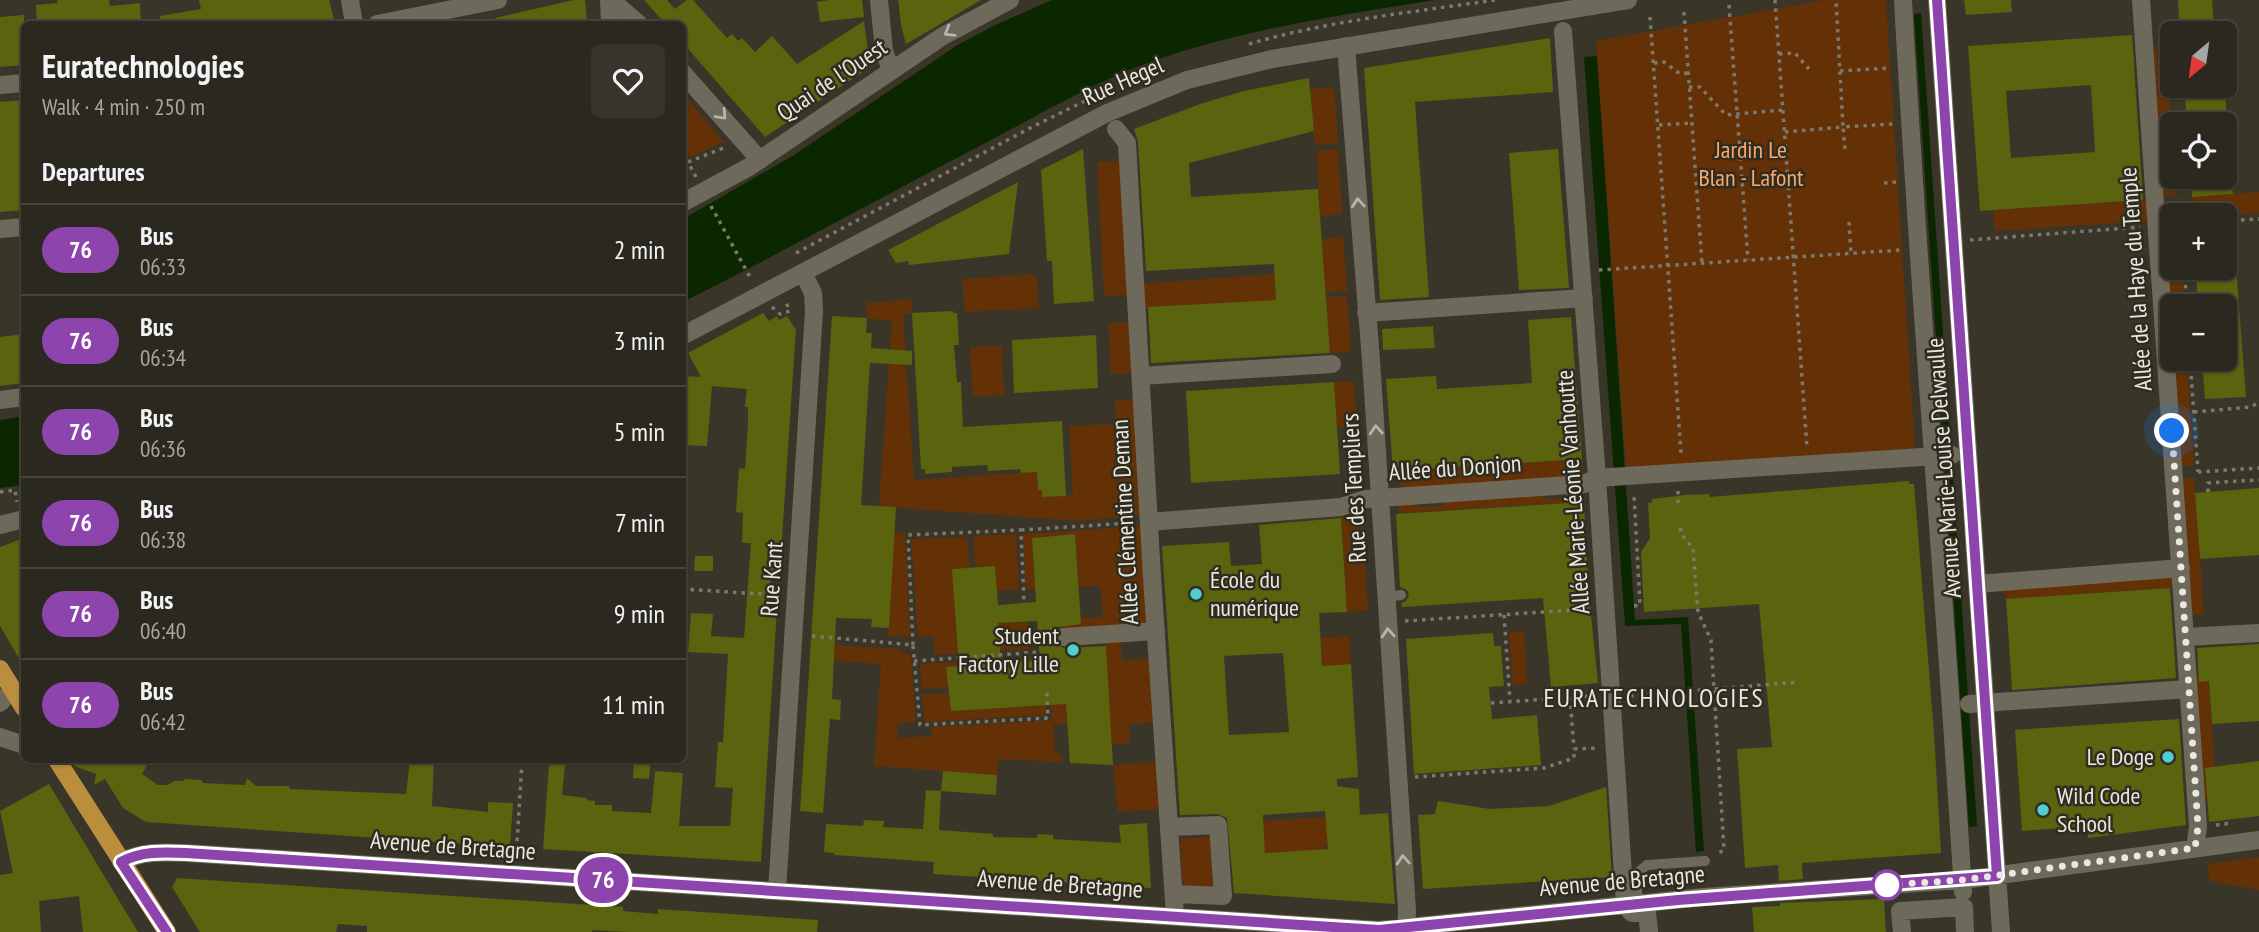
<!DOCTYPE html>
<meta charset="utf-8">
<style>
body{margin:0;font-family:"PT Sans Narrow",sans-serif;background:#37342c;color:#f1f3f6;height:100vh;display:flex;flex-direction:column;font-size:26px;white-space:nowrap}
*{box-sizing:border-box;margin:0}
p{font-size:23px;color:#a6a6a4}
.icon{flex:none;width:38px;height:38px;fill:none;stroke:currentColor;stroke-width:2;stroke-linecap:round;stroke-linejoin:round}
.map{position:relative;flex:1;overflow:hidden}
.details{position:absolute;left:21px;top:21px;width:665px;height:742px;display:flex;flex-direction:column;background:#2b281f;border-radius:10px;box-shadow:0 2px 5px #0004,0 0 0 2px #47443d}
.details>*{flex:none}
.badge{padding:0 14px;border-radius:23px;font-size:24px;line-height:46px}
.needle{width:46px;rotate:209deg}
.buttons{position:absolute;left:2160px;top:21px;display:grid;gap:14px}
.buttons a{display:grid;place-items:center;width:77px;height:77px;border-radius:10px;background:#2b281f;box-shadow:0 2px 5px #0004,0 0 0 2px #47443d;font-size:35px}
.you{position:absolute;width:35px;height:35px;margin:-18px;border:5px solid #fff;border-radius:50%;background:#1a73e8;box-shadow:0 0 0 10px #1a73e833}
.map>.badge{position:absolute;translate:-50% -50%;box-shadow:0 0 0 4px #fff}
h2{padding:0 21px;font-size:26px;line-height:63px}
.round{display:grid;place-items:center;flex:none;width:74px;height:74px;border-radius:10px;background:#37342c}
.headline{display:flex;align-items:center;justify-content:space-between;height:119px;padding:0 21px}
h1{font-size:33px;font-weight:600;line-height:52px}
ul{padding:0;list-style:none}
li{display:flex;align-items:center;gap:21px;height:91px;padding:0 21px;border-top:2px solid #47443d}
li div{flex:1}
li b{display:block;font-size:26px}
li em{font-style:normal}
li .badge{min-width:77px;font-weight:700;text-align:center}
.map>svg:first-child{display:block}
.green{fill:#643106}
.water{fill:#0b2700}
.building{fill:#5a630d;fill-rule:evenodd}
.lines{fill:none;stroke-linecap:round;stroke-linejoin:round}
.path{stroke:#7b786d;stroke-width:3.5;stroke-dasharray:3.5 5;stroke-linecap:butt}
.lane{stroke:#6d695b;stroke-width:10}
.street{stroke:#6d695b;stroke-width:18}
.secondary{stroke:#6d695b;stroke-width:18}
.primary{stroke:#bb8e3e;stroke-width:18}
.oneway{stroke:#b7b5aa}
.line-casing{stroke:#fff;stroke-width:16}
.line{stroke:#8e44ad;stroke-width:10}
.walk{stroke:#e9e7df;stroke-width:7;stroke-dasharray:0 12.6}
.poi-dot{fill:#51ccd1;stroke:#2f2c20;stroke-width:2.5}
.stop-dot{fill:#fff;stroke:#8e44ad;stroke-width:3.5}
.labels{text-anchor:middle;stroke-width:5;stroke-linejoin:round;paint-order:stroke}
.street-label{font-size:24px;fill:#e9e7df;stroke:#2f2c20}
.park-label{font-size:24px;fill:#fea76d;stroke:#2f2c20}
.poi-label{font-size:24px;fill:#e9e7df;stroke:#2f2c20;text-anchor:start}
.neighbourhood-label{font-size:26px;letter-spacing:2px;fill:#e9e7df;stroke:#2f2c20}
</style>
<div class="map">
<svg width="2259" height="932" viewBox="0 0 2259 932">
<rect width="100%" height="100%" fill="#393629"/>
<path class="green" d="M1825 0H1886L1915 450 1626 469 1596 41Z
M2167 50 2172 124V177H2176L2177 195 2161 196 2151 51Z
M1334 87 1338 143 1315 145 1310 89Z
M683 94 724 142 683 160H682Z
M1338 149 1342 214 1320 216 1317 151Z
M1121 161 1129 295 1104 296 1097 162Z
M2259 192V213L2194 215 2192 197Z
M2149 200 2150 221 1995 231 1993 210Z
M2163 233H2172V268H2181L2184 306H2172V359H2187L2194 465 2179 466Z
M1343 237 1347 291 1325 292 1322 239Z
M1036 274 1039 308 965 312 962 279Z
M1275 274 1278 322 1251 302 1145 308 1139 284Z
M1347 296 1351 352 1330 353 1326 297Z
M912 299V313L903 314 914 480 1037 472 1038 490H1042V497L1073 495 1069 426 1116 424 1115 400 1135 399 1143 516 1076 521 879 506 892 321 867 318 866 303Z
M1129 322 1133 373 1111 374 1108 323Z
M1002 346 1004 395 973 397 970 347Z
M1334 382H1354L1357 427 1336 428Z
M1582 459 1583 481 1402 493 1399 471Z
M2194 478 2204 614 2190 615 2180 479Z
M1584 492V502L1399 513 1398 503 1418 502V507L1445 505V500L1544 494V499L1565 498V493Z
M1362 516 1368 610 1347 612 1341 517Z
M1144 526 1150 622 1063 629V619L1103 617 1100 586 1079 587 1075 534 1032 538 1035 589H1026L1023 534Z
M894 533H905L910 637 888 636Z
M1016 534 1019 589 997 591 995 567H976L973 536Z
M967 537 970 568 952 569 998 623 1028 622 1030 649 935 655 934 636 918 637 911 539Z
M2175 577 2176 587 2006 599 2005 589Z
M1524 631 1527 684 1513 685 1509 632Z
M1349 636 1351 664 1322 666 1320 638Z
M1120 638 1122 660 1151 659 1155 722 1129 725 1130 743 1112 744 1105 639Z
M835 645 898 649 911 656 916 722 897 724 899 738 932 736 931 727 1052 720 1051 696 1066 695 1067 723 1053 725 1055 753 1061 754V762L999 759 997 775 874 766 881 664 834 660Z
M1030 657V661L947 667 948 687 922 689 920 664Z
M2208 674 2217 798 2202 799 2193 675Z
M949 693 951 711 1046 705V715L924 722 922 694Z
M1160 762 1163 809 1118 812 1113 765Z
M1326 817 1328 845H1323V850L1265 853 1263 821Z
M1213 837 1217 891 1183 890 1180 839Z
M2259 857V890L2210 881 2207 864Z"/>
<path class="water" d="M1052 0H1434C1338 16 1242 29 1150 62 1095 82 1044 112 993 139 889 193 787 250 683 302V219L794 155 956 46 993 26Z
M1921 13 1977 826 1969 827 1914 14Z
M1597 56 1635 620 1688 617 1704 851 1696 852 1681 624 1625 626 1584 57Z
M24 416V485L0 488V420Z"/>
<path class="building" d="M57 0H109L110 6 140 3 141 24H37L36 5 58 3Z
M199 0H329L334 19 305 24H161L160 16 201 9Z
M585 0 587 20 566 24H496L495 18 574 0Z
M644 0H667L675 9 687 0H693L727 38 732 34 738 41 742 38 755 52 772 36 797 64 864 21 870 67 765 137 682 42V24H656L662 20Z
M829 0H862L864 17 820 22 817 2Z
M898 0H981L906 44 901 25Z
M1964 0H2011L2012 12 1966 15Z
M2178 0H2212L2214 28 2180 31Z
M24 15V65L0 67V17Z
M2132 35 2143 200 1980 211 1968 46ZM2091 85 2095 152 2011 158 2006 91Z
M1550 38 1553 92 1415 102 1429 297 1380 300 1364 68Z
M1309 78 1314 131 1189 163 1191 197 1318 189 1330 353 1151 363 1148 307 1276 300 1274 264 1146 271 1138 142 1134 129 1200 104 1244 91Z
M2184 86H2225L2227 124H2187Z
M24 100V210L0 212V102Z
M1083 149 1094 301 1054 304 1052 261H1047L1041 170Z
M1558 149 1569 288 1519 290 1509 153Z
M2190 177H2231L2233 194 2192 197Z
M1018 182 1009 254 909 265 908 261 896 263 888 250Z
M2236 266 2246 397 2205 399 2202 359H2224V306H2198L2196 268Z
M953 311V313H957L959 345H954L957 382H961L963 427 1062 421 1066 496 1042 497V490H1038L1037 472 1021 473 1020 469 988 471 987 465 952 467V472L925 474V469H921L912 313Z
M763 313 769 321 777 316 779 320 787 316 796 330 780 568H777L776 576 771 575 768 608 777 609 761 862 543 849 549 764 565 765 562 795 587 798V800L595 801V805H612V811L651 813 655 771 683 773 679 826H730L733 788 715 787 718 742H723L728 654 688 652 691 613 713 614 711 636 744 638 751 543H742L743 513 736 512 739 468 745 469 748 425V407H745L747 389 712 386 707 446 682 445V376L701 377 688 353Z
M832 316 867 318 866 333H872L871 348 912 351V365L870 363 861 505 896 507 889 628 871 627 872 619 836 618 832 699 841 700 840 720 830 719 823 813 800 811Z
M1571 317 1582 459 1393 471 1386 379 1436 376 1437 389 1532 383 1528 320Z
M1433 326 1435 348 1383 350 1382 329Z
M24 334V383L0 386V337Z
M1096 335 1098 388 1014 393 1012 340Z
M1334 382 1340 474 1191 483 1186 391Z
M1909 481V484H1914L1934 733 1941 853 1802 863 1803 879 1779 881 1778 865 1745 868 1737 749 1772 747 1759 604 1644 612 1641 552 1650 538 1648 503H1652V499L1685 495 1709 494 1710 497Z
M2259 488V555L2200 559 2195 493Z
M1584 502 1589 596 1598 683 1551 687 1543 598 1402 607 1401 603 1406 601 1409 595 1407 590 1400 587 1396 514Z
M1341 518 1347 612 1319 613 1322 666 1351 664 1358 777 1337 779V786L1359 789 1360 815 1388 813 1395 904 1234 893 1227 818 1218 814 1180 815 1162 546 1229 542 1231 566 1262 564 1259 525ZM1283 653 1289 732 1229 735 1224 656ZM1325 811 1328 849 1265 853 1263 815Z
M1075 534 1081 624 1058 627 1054 631 1053 638 1055 644 1064 648 1106 646 1113 765 1070 763 1066 704 951 711 946 667 959 666 952 569 995 566 998 605 1036 602 1032 538ZM1037 621 1040 660 1001 663 998 623Z
M24 538V667L0 626V547Z
M695 556H713V571H694Z
M2170 588 2176 678 2012 690 2006 599Z
M1493 633 1494 646H1501L1504 686 1489 687 1492 719 1537 715 1541 765 1414 774 1406 639Z
M2259 644V721L2212 724 2209 681 2199 682 2197 648Z
M2179 719 2186 825 2088 838 2087 826 2022 831 2015 730Z
M70 760H131L134 765 150 760 142 774 158 785H168L174 781H183L185 779 201 780 203 783 245 785 247 778 256 786H289L290 789 406 794 410 760H434L432 806 488 812V802L513 803 510 847 146 822 123 808 105 779 94 785 96 774 74 766Z
M634 760H651L649 779 633 778Z
M2259 761V816L2209 822 2205 768Z
M943 771 997 775 996 795 941 791Z
M49 784 109 884 138 932H83L79 896 39 901 41 932H0V875L13 873 0 811Z
M1606 787 1612 877 1423 889 1418 815 1435 814 1438 801 1490 809 1549 806Z
M926 790 941 791 939 830 993 834V837L1037 838 1038 834 1053 835V839L1121 843 1119 825 1147 823 1151 888 933 874 934 862 835 855 833 853 824 852 826 824 863 826 864 820 884 821 883 827 923 829Z
M177 878 623 907V911L658 914V909L818 920 817 932H629L592 930V932H367V926L338 924 336 932H200L172 887Z
M1884 899 1886 932H1754L1752 907 1780 906V903Z"/>
<g class="lines">
<path class="path" d="M1775 0 1807 448
M1729 5 1748 260
M1684 12 1702 264
M1650 17 1681 453
M1249 44C1328 21 1413 12 1495 0
M1779 54 1795 53 1809 69
M1654 63 1664 62 1680 74 1688 73
M1840 71 1890 68
M1689 87H1700L1726 115 1783 110
M1659 125 1691 123
M1785 132 1843 127 1836 0
M1845 149 1843 127 1893 124
M696 177 688 162 726 147
M1884 183 1896 182
M711 206 751 279
M2224 221 2259 219
M1849 222 1851 254
M1970 240 2140 227
M796 253 1032 127 1093 97
M2184 268 2187 306
M1599 270 1901 250
M772 307 780 314 790 311 786 303
M2190 359 2198 472
M2194 412 2251 407 2259 402
M2198 472 2259 468
M1678 491V503
M0 492 15 490 17 502
M2208 492V483L2259 480
M1680 528 1682 535 1693 548 1698 612 1711 640 1724 850 1717 854
M1021 530 1130 523
M682 589 778 595
M1634 606 1640 605 1634 495
M1504 615 1510 701
M1405 621 1590 609
M812 636 913 645 920 725 1048 718 1047 694H1045
M913 645 908 535 1021 530 1024 603
M914 661 1039 652
M1630 696 1799 682
M1570 697 1574 749
M1491 703 1593 696
M1415 777 1544 768 1574 758V749L1599 748
M2216 825 2233 823
M516 858 522 762 520 760"/>
<path class="lane" d="M1385 597 1401 595
M1638 903 1636 874 1647 865 1705 861"/>
<path class="street" d="M350 0 354 24
M609 0 610 24
M611 0 639 24
M879 0 884 51 891 70
M1903 0C1919 297 1945 594 1963 892
M1937 0 2001 932
M2141 0 2198 827 2195 848
M377 24 498 0
M1563 31 1597 478 1625 905 1632 913 1647 912 1649 932
M1346 46 1371 360 1407 910 1406 932
M682 72 760 160
M0 85 24 83
M1116 129 1127 143 1152 577 1175 916
M682 203 749 167 943 36 1010 0
M0 229 24 227
M1366 313 1584 298
M1141 376 1332 364
M0 400 24 397
M1149 522 1341 507 1365 499 1584 484 1597 478 1626 476 1952 455
M1977 584 2181 568
M1064 637 1156 631
M2185 637 2259 633
M1969 704 2188 689
M1171 827 1218 825 1223 896 1174 894
M121 862C141 851 164 852 186 853L1379 930 1704 897 1963 880 2259 840
M777 891 814 311 813 293 803 273
M1902 932 1900 911 1964 907 1965 932"/>
<path class="secondary" d="M682 336 1107 113 1187 80 1272 59 1628 0
M0 525 24 519
M0 703 13 689
M0 737 24 745"/>
<path class="primary" d="M0 669 24 708
M57 760 167 932"/>
</g>
<defs><path id="oneway-chevron" d="M-2-3.5L2.5 0L-2 3.5" fill="none" stroke-width="1.6" stroke-linecap="round" stroke-linejoin="round" transform="scale(1.75)"/></defs>
<g class="oneway">
<use href="#oneway-chevron" transform="translate(949 32) rotate(149)"/>
<use href="#oneway-chevron" transform="translate(722 115) rotate(47)"/>
<use href="#oneway-chevron" transform="translate(1358 203) rotate(-94)"/>
<use href="#oneway-chevron" transform="translate(1376 430) rotate(-94)"/>
<use href="#oneway-chevron" transform="translate(1388 633) rotate(-94)"/>
<use href="#oneway-chevron" transform="translate(1403 860) rotate(-94)"/>
</g>
<g class="lines">
<g class="line-casing">
<path id="line" d="M167 932 121 862C141 851 163 852 186 853L1379 930 1678 900 1997 876 1937 0"/>
</g>
<use href="#line" class="line"/>
<path class="walk" d="M1887 885 1963 880 2195 848 2198 827 2172 431"/>
</g>
<g class="poi-dot">
<circle cx="1196" cy="594" r="7"/>
<circle cx="1073" cy="650" r="7"/>
<circle cx="2168" cy="757" r="7"/>
<circle cx="2043" cy="810" r="7"/>
</g>
<circle class="stop-dot" cx="1887" cy="885" r="14"/>
<g class="labels">
<g class="street-label">
<text transform="translate(832 80) rotate(-34)" y="8">Quai de l'Ouest</text>
<text transform="translate(1123 81) rotate(-24)" y="8">Rue Hegel</text>
<text transform="translate(2136 279) rotate(-94)" y="8">Allée de la Haye du Temple</text>
<text transform="translate(1455 468) rotate(-4)" y="8">Allée du Donjon</text>
<text transform="translate(1944 468) rotate(-94)" y="8">Avenue Marie-Louise Delwaulle</text>
<text transform="translate(1354 488) rotate(-93)" y="8">Rue des Templiers</text>
<text transform="translate(1573 492) rotate(-94)" y="8">Allée Marie-Léonie Vanhoutte</text>
<text transform="translate(1125 522) rotate(-93)" y="8">Allée Clémentine Deman</text>
<text transform="translate(772 579) rotate(-86)" y="8">Rue Kant</text>
<text transform="translate(453 846) rotate(4)" y="8">Avenue de Bretagne</text>
<text transform="translate(1622 881) rotate(-5)" y="8">Avenue de Bretagne</text>
<text transform="translate(1060 884) rotate(4)" y="8">Avenue de Bretagne</text>
</g>
<g class="park-label">
<text x="1751" y="158">Jardin Le<tspan x="1751" dy="28">Blan - Lafont</tspan></text>
</g>
<g class="poi-label">
<text x="1210" y="588">École du<tspan x="1210" dy="28">numérique</tspan></text>
<text x="1059" y="644" text-anchor="end">Student<tspan x="1059" dy="28">Factory Lille</tspan></text>
<text x="2154" y="765" text-anchor="end">Le Doge</text>
<text x="2057" y="804">Wild Code<tspan x="2057" dy="28">School</tspan></text>
</g>
<g class="neighbourhood-label">
<text x="1654" y="707">EURATECHNOLOGIES</text>
</g>
</g>
</svg>
<div class="buttons">
<a><svg class="needle" viewBox="-14 -14 28 28"><path d="M0-13l5 13h-10z" fill="#e53935"/><path d="M0 13l5-13h-10z" fill="#a6a6a4"/></svg></a>
<a><svg class="icon" aria-label="locate" viewBox="0 0 24 24"><circle cx="12" cy="12" r="6"/><path d="M12 2v4M12 18v4M2 12h4M18 12h4"/></svg></a>
<a>+</a>
<a>−</a>
</div>
<div class="you" style="left:2172px;top:431px"></div>
<b class="badge" style="left:603px;top:880px;background:#8e44ad;color:#fff">76</b>
<section class="details">
<div class="headline"><div><h1>Euratechnologies</h1><p>Walk · 4 min · 250 m</p></div><a class="round"><svg class="icon" aria-label="heart" viewBox="0 0 24 24"><path d="M12 20l-8-8c-3-5 5-10 8-4 3-6 11-1 8 4z"/></svg></a></div>
<h2>Departures</h2>
<ul>
<li><span class="badge" style="background:#8e44ad;color:#fff">76</span><div><b>Bus</b><p>06:33</p></div><em>2 min</em></li>
<li><span class="badge" style="background:#8e44ad;color:#fff">76</span><div><b>Bus</b><p>06:34</p></div><em>3 min</em></li>
<li><span class="badge" style="background:#8e44ad;color:#fff">76</span><div><b>Bus</b><p>06:36</p></div><em>5 min</em></li>
<li><span class="badge" style="background:#8e44ad;color:#fff">76</span><div><b>Bus</b><p>06:38</p></div><em>7 min</em></li>
<li><span class="badge" style="background:#8e44ad;color:#fff">76</span><div><b>Bus</b><p>06:40</p></div><em>9 min</em></li>
<li><span class="badge" style="background:#8e44ad;color:#fff">76</span><div><b>Bus</b><p>06:42</p></div><em>11 min</em></li>
</ul>
</section>
</div>
